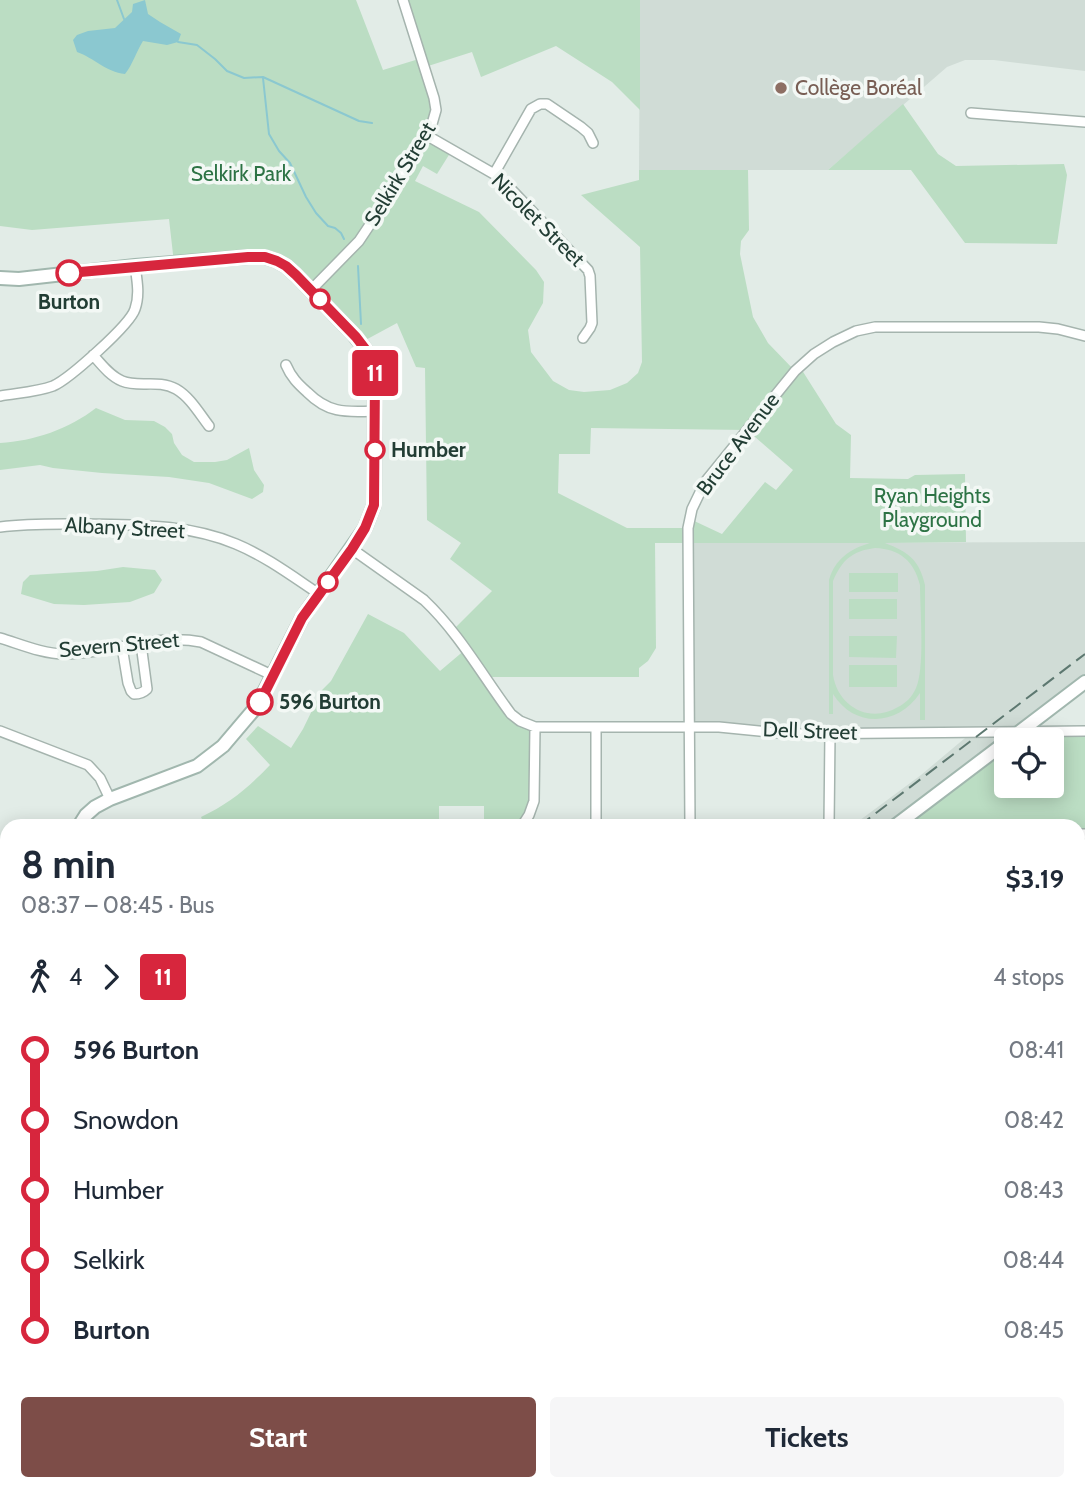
<!DOCTYPE html>
<meta charset="utf-8">
<style>
body{margin:0;font-family:Cabin,sans-serif;background:#f6f6f7;color:#1f2937;height:100vh;display:flex;flex-direction:column;font-size:26px;white-space:nowrap}
*{box-sizing:border-box;margin:0}
p{font-size:23px;color:#747a83}
.icon{flex:none;width:38px;height:38px;fill:none;stroke:currentColor;stroke-width:2;stroke-linecap:round;stroke-linejoin:round}
.map{position:relative;flex:1;overflow:hidden}
.drawer{position:absolute;left:0px;top:819px;width:1085px;height:672px;display:flex;flex-direction:column;background:#fff;border-radius:21px 21px 0 0;box-shadow:0 4px 18px #0003}
.drawer>*{flex:none}
.badge{padding:0 14px;border-radius:5px;font-size:24px;line-height:46px}
.fabs{position:absolute;left:994px;top:728px;display:grid;gap:14px}
.fabs a{display:grid;place-items:center;width:70px;height:70px;border-radius:7px;background:#fff;box-shadow:0 4px 18px #0003;font-size:35px}
.map>.badge{position:absolute;translate:-50% -50%;box-shadow:0 0 0 4px #fff}
.legs{display:flex;align-items:center;gap:10px;height:77px;padding:0 21px;font-size:23px}
.legs p{margin-inline-start:auto}
.headline{display:flex;align-items:center;justify-content:space-between;height:119px;padding:0 21px}
h1{font-size:38px;font-weight:800;line-height:52px}
.primary-button{display:flex;gap:14px;margin-top:auto;padding:14px 21px}
.primary-button a{flex:1;height:80px;border-radius:7px;background:#7d4d48;color:#fff;font-size:28px;font-weight:800;line-height:80px;text-align:center}
.primary-button a+a{background:#f6f6f7;color:#1f2937}
ul{padding:0 21px;list-style:none}
li{display:flex;align-items:center;gap:24px;height:70px;font-size:26px}
li i{display:grid;place-items:center;width:10px;height:100%;margin:0 9px;background:currentColor}
li i::after{content:'';width:18px;height:18px;margin:-9px;border:5px solid;border-radius:50%;background:#fff}
li p{margin-inline-start:auto}
li:first-child i{background:linear-gradient(#0000 50%,currentColor 0)}
li:last-child i{background:linear-gradient(currentColor 50%,#0000 0)}
.map>svg:first-child{display:block}
.built{fill:#d0dcd6}
.green{fill:#bbddc3;fill-rule:evenodd}
.water{fill:#8bc8d0}
.lines{fill:none;stroke-linecap:round;stroke-linejoin:round}
.stream{stroke:#8bc8d0;stroke-width:2}
.street-casing{stroke:#a5b4ae;stroke-width:12}
.secondary-casing{stroke:#a1b7ae;stroke-width:16}
.street{stroke:#fff;stroke-width:9}
.secondary{stroke:#fff;stroke-width:12}
.rail{stroke:#5d7870;stroke-width:2;stroke-dasharray:14 7;stroke-linecap:butt}
.line-1-casing{stroke:#fff;stroke-width:16}
.line-1{stroke:#d7263d;stroke-width:10}
.education-dot{fill:#8d6e63;stroke:#f3f8f5;stroke-width:2.5}
.stop-1-dot{fill:#fff;stroke:#d7263d;stroke-width:3.5}
.labels{text-anchor:middle;stroke-width:7;stroke-linejoin:round;paint-order:stroke}
.education-label{font-size:21px;fill:#785e54;stroke:#f3f8f5;text-anchor:start}
.park-label{font-size:21px;fill:#2d7345;stroke:#f3f8f5}
.street-label{font-size:21px;fill:#223d34;stroke:#f3f8f5}
.stop-label{font-size:21px;font-weight:bold;fill:#223d34;stroke:#f3f8f5;text-anchor:start}
</style>
<div class="map">
<svg width="1085" height="1491" viewBox="0 0 1085 1491">
<rect width="100%" height="100%" fill="#e2ece7"/>
<path class="built" d="M640 0H1085V71L994 60H965L947 67 828 170H639Z
M1085 542V683L896 826H852L921 775 971 733 790 734 689 727V543Z
M1085 1326V1444H1078V1329Z
M12 1484H159L152 1491H12Z"/>
<path class="green" d="M0 0H356L383 70 422 58 404 0H640V110L612 82 556 46 481 77 472 52 425 67 434 98 426 136 452 150 437 174 423 166 415 181 479 212 536 270 544 282 543 303 528 330 531 352 553 381 569 390 584 392 610 390 627 383 638 373 642 362 640 247 581 195 639 180V170H748L749 230 741 241 740 254 753 317 768 343 795 371 800 367 836 424 851 435 850 478 908 479 915 475 965 474 966 542 885 543C908 552 919 559 925 585V720H920V693C898 726 855 729 833 694V714H829V580C835 559 850 549 870 543H655L656 648 648 661 639 668V677H485L503 703 534 727V793L521 826H484V806H439V826H205L201 817C229 804 249 787 270 765L246 739 258 726 291 748 303 729 322 690 331 681 368 614 404 633 440 671 466 649 452 631 492 591 450 559 461 543 427 520 425 368 416 367 397 323 360 343 276 261 174 263 169 219 32 230 0 226ZM591 428 747 430 793 470 776 490 765 482 722 534 690 519 688 528H627L558 493 559 454H590ZM875 548C900 549 914 561 920 585 920 610 925 668 916 688 912 697 906 703 898 707 870 724 838 707 833 675V581C842 560 852 551 875 548Z
M903 104 938 154 956 166 1064 164 1067 175 1057 244 965 243 911 170H828Z
M96 408 125 420 154 421 165 427 172 434 174 443 182 455 194 462H215L227 460 249 448 254 470 264 485 263 492 252 499 209 483 169 477 102 473 53 468 40 465 0 470V443C34 441 69 429 96 408Z
M123 567 155 570 162 580 154 593 130 602 84 605 54 604 21 594 23 582 30 575 97 571Z
M849 573H898V592H849Z
M849 599H897V619H849Z
M849 636H897L896 658 849 657Z
M849 665H897V687H849Z
M1021 731 1085 732V835H1078V826H896L1006 743V786H1052V740H1010Z
M0 862H7V949H0Z
M1078 982 1085 985V1093H1078Z
M577 1484H705C715 1490 722 1491 731 1484H751L753 1491H577Z
M787 1484H910L895 1488 891 1491H781V1488Z"/>
<path class="water" d="M145 0 148 14 160 22 181 34 178 42 167 45 143 41C136 52 133 64 125 74 106 72 94 58 77 52L73 40 77 35 88 31 115 28 132 12 133 4Z"/>
<g class="lines">
<path class="stream" d="M117 0 124 19
M178 42 197 45 215 59 227 71 244 78 263 77 359 121 372 123
M263 78 269 134 279 151 290 163 306 197 316 213 328 226 335 228 341 233 344 239
M358 266 361 324"/>
<g class="street-casing">
<path id="street" d="M971 113 1085 122
M426 135 494 174 507 185 588 270 590 276 592 323 590 328 583 338
M494 174 531 109 540 104H547L581 127 588 133 593 143
M311 290 359 241 381 208 432 124 436 110 434 98 403 0
M93 355C101 364 110 376 122 381 139 388 158 379 176 389 190 397 199 413 209 426
M286 365C291 377 298 384 307 392 329 414 346 412 375 411
M0 396C17 393 37 392 53 386 69 379 130 325 135 309 140 295 137 280 135 266
M0 527C29 523 58 524 86 524 137 525 188 524 236 544 265 556 292 576 319 594
M352 549 424 600C459 633 482 675 511 714L520 721 535 727H719L790 734 1085 731
M0 638C20 644 43 654 64 654 110 654 155 633 201 642L274 676
M122 647 128 683 131 691 134 694C140 694 143 693 147 689L141 644
M0 731 88 765 100 778 110 799
M522 826 529 815 534 801 535 727
M596 826V727
M690 826 688 528 692 509 705 482 795 371 814 354 833 342 856 331 875 327H1039L1058 329 1085 336
M829 826 830 733
M1078 834H1085
M1078 935H1085
M1078 1136H1085
M0 1153H7
M1060 1484 1065 1491
M119 1491 120 1484"/>
</g>
<g class="secondary-casing">
<path id="secondary" d="M0 278 19 279 135 266 248 257H265L277 261 286 266 296 275 354 335 369 354 375 374 374 505 365 528 302 618 257 706 223 746 197 766 110 799 95 807 86 815 79 826
M1009 740 1085 682
M895 826 1006 742
M1078 1328 1085 1325
M0 1404H7
M339 1491V1484
M508 1491V1484"/>
</g>
<use href="#street" class="street"/>
<use href="#secondary" class="secondary"/>
<path class="rail" d="M859 826 1085 654
M145 1491 152 1484"/>
</g>
<g class="lines">
<g class="line-1-casing">
<path id="line-1" d="M69 273 248 257H265L277 261 286 266 296 275 356 337 369 354 375 374 374 505 365 528 352 549 302 618 260 702"/>
</g>
<use href="#line-1" class="line-1"/>
</g>
<circle class="education-dot" cx="781" cy="88" r="7"/>
<g class="stop-1-dot">
<circle cx="69" cy="273" r="12"/>
<circle cx="320" cy="299" r="9"/>
<circle cx="375" cy="450" r="9"/>
<circle cx="328" cy="582" r="9"/>
<circle cx="260" cy="702" r="12"/>
</g>
<g class="labels">
<g class="education-label">
<text x="795" y="95">Collège Boréal</text>
</g>
<g class="park-label">
<text x="241" y="181">Selkirk Park</text>
<text x="932" y="503">Ryan Heights<tspan x="932" dy="24">Playground</tspan></text>
</g>
<g class="street-label">
<text transform="translate(400 174) rotate(-59)" y="7">Selkirk Street</text>
<text transform="translate(538 220) rotate(45)" y="7">Nicolet Street</text>
<text transform="translate(738 444) rotate(-53)" y="7">Bruce Avenue</text>
<text transform="translate(125 528) rotate(3)" y="7">Albany Street</text>
<text transform="translate(119 645) rotate(-5)" y="7">Severn Street</text>
<text transform="translate(810 731) rotate(2)" y="7">Dell Street</text>
</g>
<g class="stop-label">
<text x="69" y="309" text-anchor="middle">Burton</text>
<text x="391" y="457">Humber</text>
<text x="279" y="709">596 Burton</text>
</g>
</g>
</svg>
<div class="fabs">
<a><svg class="icon" aria-label="locate" viewBox="0 0 24 24"><circle cx="12" cy="12" r="6"/><path d="M12 2v4M12 18v4M2 12h4M18 12h4"/></svg></a>
</div>
<b class="badge" style="left:375px;top:373px;background:#d7263d;color:#fff">11</b>
<section class="drawer">
<div class="headline"><div><h1>8 min</h1><p>08:37 – 08:45 · Bus</p></div><b>$3.19</b></div>
<div class="legs"><svg class="icon" aria-label="walk" viewBox="0 0 24 24"><circle cx="13" cy="4" r="2"/><path d="M13 8l-2 6 4 7M11 14l-3 7M7 12l3-4h3l4 4"/></svg>4<svg class="icon" aria-label="forward" viewBox="0 0 24 24"><path d="M9 5l7 7-7 7"/></svg><b class="badge" style="background:#d7263d;color:#fff">11</b><p>4 stops</p></div>
<ul>
<li><i style="color:#d7263d"></i><b>596 Burton</b><p>08:41</p></li>
<li><i style="color:#d7263d"></i><span>Snowdon</span><p>08:42</p></li>
<li><i style="color:#d7263d"></i><span>Humber</span><p>08:43</p></li>
<li><i style="color:#d7263d"></i><span>Selkirk</span><p>08:44</p></li>
<li><i style="color:#d7263d"></i><b>Burton</b><p>08:45</p></li>
</ul>
<div class="primary-button"><a>Start</a><a>Tickets</a></div>
</section>
</div>
